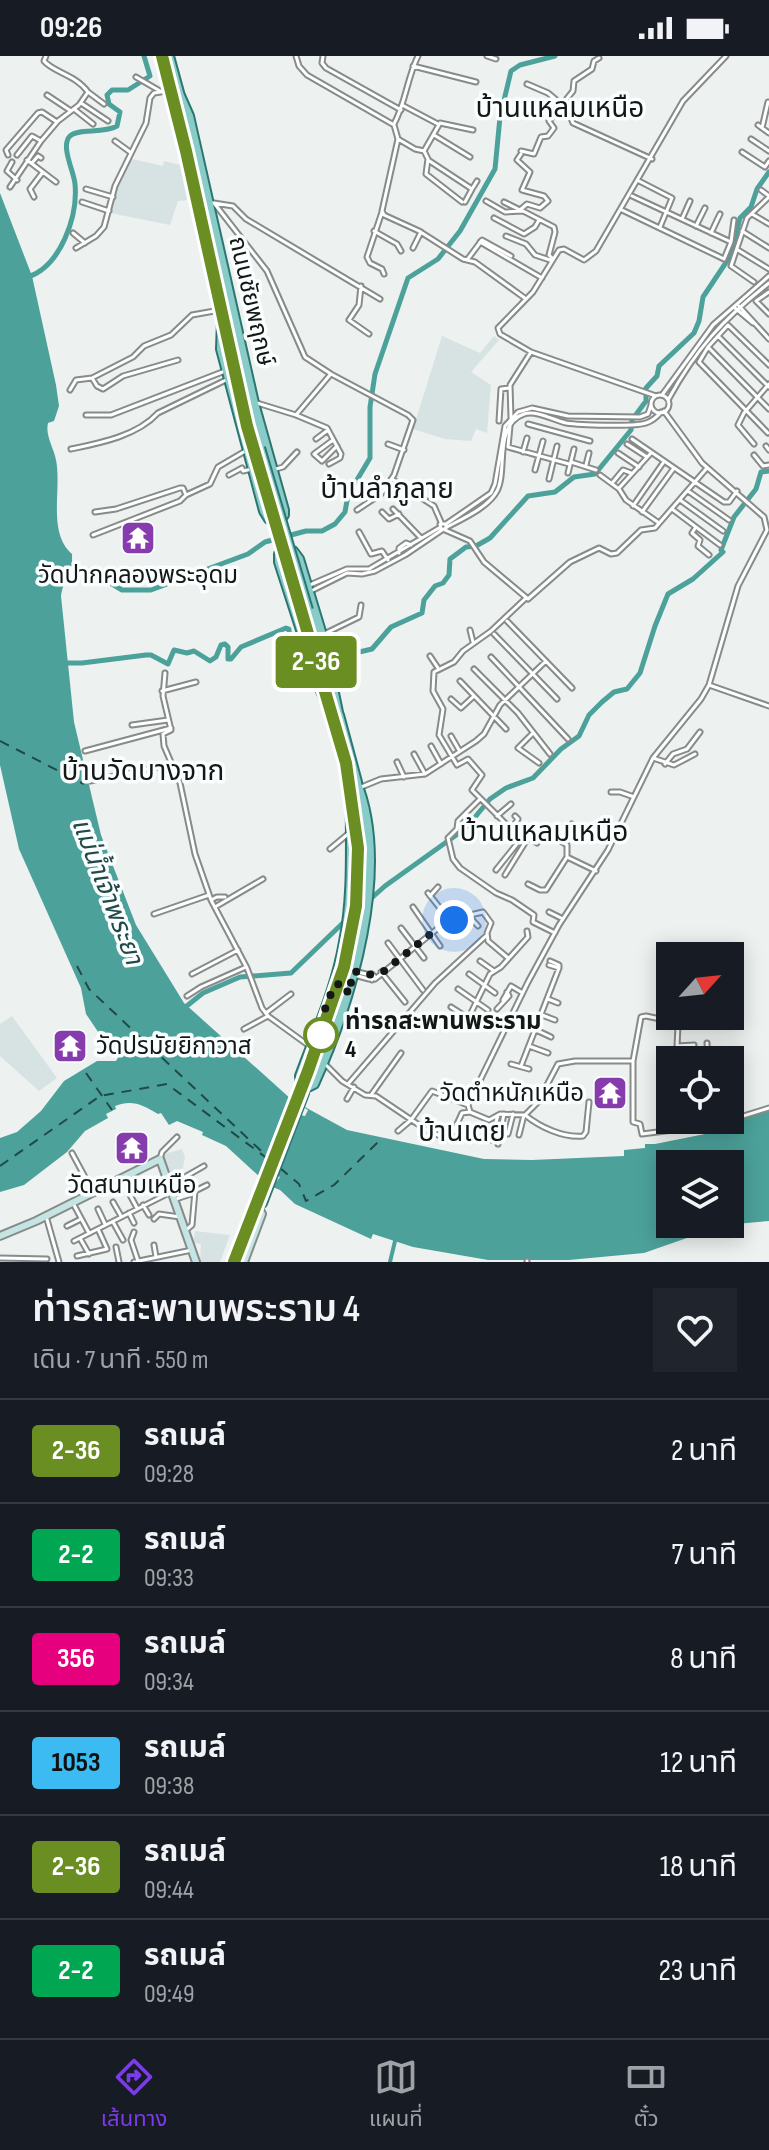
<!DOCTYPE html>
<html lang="th">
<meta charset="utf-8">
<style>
body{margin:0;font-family:"Sofia Sans Condensed","Noto Sans Thai",sans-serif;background:#20242c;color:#f1f3f6;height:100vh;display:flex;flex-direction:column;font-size:30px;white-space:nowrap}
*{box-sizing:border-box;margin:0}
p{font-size:26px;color:#9ea1a6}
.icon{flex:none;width:44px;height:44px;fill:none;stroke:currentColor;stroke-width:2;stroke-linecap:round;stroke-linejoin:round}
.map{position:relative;height:1206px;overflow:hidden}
.panel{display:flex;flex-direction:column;background:#171b24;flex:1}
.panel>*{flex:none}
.badge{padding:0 16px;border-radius:6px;font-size:28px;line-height:52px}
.needle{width:52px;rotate:63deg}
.buttons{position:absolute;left:656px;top:886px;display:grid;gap:16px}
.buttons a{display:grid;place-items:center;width:88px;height:88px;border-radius:0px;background:#171b24;box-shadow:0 4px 20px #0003;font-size:40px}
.you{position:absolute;width:40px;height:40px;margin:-20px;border:6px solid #fff;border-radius:50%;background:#1a73e8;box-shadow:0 0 0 12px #1a73e833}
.map>.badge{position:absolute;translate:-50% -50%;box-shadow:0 0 0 4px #fff}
.round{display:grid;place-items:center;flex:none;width:84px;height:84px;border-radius:0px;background:#20242c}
.headline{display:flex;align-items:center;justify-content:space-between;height:136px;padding:0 32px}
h1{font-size:38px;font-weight:600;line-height:60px}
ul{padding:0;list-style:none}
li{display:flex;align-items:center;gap:24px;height:104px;padding:0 32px;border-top:2px solid #363941}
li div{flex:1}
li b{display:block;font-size:30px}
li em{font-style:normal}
li .badge{min-width:88px;font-weight:700;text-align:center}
.status{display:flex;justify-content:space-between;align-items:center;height:56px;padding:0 40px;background:#171b24;direction:ltr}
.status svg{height:22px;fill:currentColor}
.dock{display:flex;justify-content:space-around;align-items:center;height:112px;border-top:2px solid #363941;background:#171b24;font-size:22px;color:#9ea1a6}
.dock a{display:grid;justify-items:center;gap:4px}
.dock .selected{color:#7c3aed}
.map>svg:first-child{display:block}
.built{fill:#d7e3e2}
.water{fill:#4ca29b;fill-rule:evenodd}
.pier{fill:#edf1f0}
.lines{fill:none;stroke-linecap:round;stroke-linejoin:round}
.canal{stroke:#4ca29b;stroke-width:4}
.river{stroke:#4ca29b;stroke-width:5}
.ferry{stroke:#214946;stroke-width:2;stroke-dasharray:10 8;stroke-linecap:butt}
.street-casing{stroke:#878b8a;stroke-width:7}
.secondary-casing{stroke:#878b8a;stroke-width:10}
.primary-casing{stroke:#2c7671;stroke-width:12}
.street{stroke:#fff;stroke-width:3}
.secondary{stroke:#c4e5e3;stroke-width:6}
.primary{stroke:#88cbc7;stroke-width:8}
.primary-bridge-casing{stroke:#2c7671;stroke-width:12;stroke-linecap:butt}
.primary-bridge{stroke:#88cbc7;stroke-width:8}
.line-casing{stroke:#fff;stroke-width:18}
.line{stroke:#6b8e23;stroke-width:12}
.walk{stroke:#151716;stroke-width:8;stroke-dasharray:0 14.4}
.stop-dot{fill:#fff;stroke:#6b8e23;stroke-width:4}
.labels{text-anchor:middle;stroke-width:7;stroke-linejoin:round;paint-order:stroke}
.street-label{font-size:24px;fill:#151716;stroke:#fafefe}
.poi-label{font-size:24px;fill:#151716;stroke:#fafefe}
.stop-label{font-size:24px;font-weight:bold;fill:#151716;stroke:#fafefe;text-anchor:start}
.water-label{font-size:26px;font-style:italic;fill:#214946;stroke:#fafefe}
.quarter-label{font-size:28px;fill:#151716;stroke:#fafefe}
</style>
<div class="status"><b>09:26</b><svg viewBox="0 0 49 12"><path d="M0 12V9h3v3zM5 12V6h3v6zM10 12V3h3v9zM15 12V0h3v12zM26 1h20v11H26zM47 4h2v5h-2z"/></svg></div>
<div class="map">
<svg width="769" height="1206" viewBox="0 0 769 1206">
<rect width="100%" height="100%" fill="#edf1f0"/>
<path class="built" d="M128 102 163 110 164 105 180 109 187 144 178 145 170 169 110 157 116 127Z
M442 280 480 297 494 280 499 284 471 316 491 329 487 377 476 373 471 385 445 383 413 373Z
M12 960 57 1022 39 1035 0 1000V968Z
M182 1093 185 1101 183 1112 169 1119 168 1114H165L162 1103 164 1098Z
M195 1175 230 1179 220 1206H200L201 1188 193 1187Z"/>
<path class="water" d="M0 137 32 220 56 329 59 350 54 365 48 367C45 380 54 392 56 404 62 433 47 476 72 498 73 521 64 520 61 540L74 666 101 779 136 869 184 947 292 1044 347 1074 484 1103 532 1104 624 1100V1094L645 1092V1088H655L710 1077 717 1070 769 1055V1165L724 1169 644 1197 569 1204H488L413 1191 373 1178 371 1183 295 1148 280 1134 260 1126 261 1122 226 1090 202 1079 203 1076 177 1065 169 1069 161 1057 158 1058C143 1049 132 1043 115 1050L116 1053 106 1058 108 1062 85 1075 67 1096 24 1129 0 1136V1082L17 1076 41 1055 64 1025 97 1005H116L119 1000 117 996 109 992 86 958 81 932 19 793 0 709ZM670 1108H730V1168H670Z"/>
<path class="pier" d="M294 1041 304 1047 303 1051 308 1054 305 1060 300 1059 277 1120 280 1121 270 1134 259 1130Z"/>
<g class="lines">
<path class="canal" d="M390 1206 396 1181"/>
<path class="river" d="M28 221C61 210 78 160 75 128 74 115 60 90 70 80 78 72 103 78 117 70L120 56 109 48 107 39 112 34H128L150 20 144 0
M69 510 91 515 122 534H151L248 498 265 486 306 475H322L335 468 345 456 348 439 370 402V351L375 318 408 222 438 203 460 175 495 113 500 61 511 15 520 9 555 0
M62 607H82L146 599H151L168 608 174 594 187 597 194 595 210 605 216 601 221 589 225 588 228 591V603H231L241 591 286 572 289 573C289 588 297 621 312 626
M334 616 343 609H349L355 597 372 593 391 571 422 557 424 544 435 530 443 527 449 519 450 503 466 491 476 490 490 482 528 440 555 436 574 421 595 418 631 374 632 364 646 345V332L657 320 659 310 694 277 699 265 703 241 731 199 740 162 751 151 757 133 769 116
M357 855 385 830 466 772 490 743 506 732 533 722 561 693 579 680 589 659 602 646 614 636 627 633 640 617 655 570 668 538 693 523 723 496 721 494 734 461 756 433 761 416 769 415
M183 953 203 937 240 921 291 917 346 864"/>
<path class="ferry" d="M0 685 84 728
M77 910 89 933 275 1108
M86 1017 112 1054
M0 1110 100 1040 167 1028 268 1103 271 1110
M280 1112 299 1128 306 1145 334 1129 378 1086"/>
<g class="street-casing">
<path id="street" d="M296 0 299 10 307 19 394 69 398 83 382 155 384 159 419 175 463 203 475 206 526 243
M323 0 322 7 326 12 401 54
M487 0 496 3
M413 10 476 26
M136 21 160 35
M527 28 548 37 567 53 573 67 652 103
M88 36 104 48
M47 39 71 55
M81 47 108 65
M402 49 438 68
M74 53 93 68
M394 68C406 46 407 22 418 0
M758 69 769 77
M762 72 768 46
M434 79 470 101
M398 83 415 93 424 95 440 67 473 74
M751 83 769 95
M115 85 130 96
M424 95 428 103 426 118 462 146
M521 95 534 98 541 81 548 80 554 72 549 65 573 35 574 25 592 13 594 5 599 2
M742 96 765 111 769 105
M8 99 6 94 38 57 42 56 57 66
M17 99 32 80 41 85
M27 104 56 126
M428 104 472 133 477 125
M12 106 7 115 17 124
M32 107 38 100 41 102
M639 125 672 142 660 171
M10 131 41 85 58 65 79 49 88 36C76 19 53 16 44 5L46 0
M86 133 113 141
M761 134 769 140
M34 141 30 133 43 116
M486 145 505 156 523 155 554 171 555 176 549 199 553 203
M82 146 109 155
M465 146 472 133
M504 146 520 154 527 148 540 152 548 145 544 140 522 134 530 116 517 104 521 98
M209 147H214L267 215 305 301 331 318 408 359 413 364 394 419 381 438 357 454
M214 147 233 150 246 163 380 243
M622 154 724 203 731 186 632 140
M382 156 367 201 370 207 382 213 384 218
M752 158 769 168
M494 162 524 178 535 171 539 164
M682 163 690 145
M696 170 705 152
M374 175 397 188 401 195
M742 175 769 192
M73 177 85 187
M711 177 720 158
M506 180 526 188 535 199 550 204
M480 186 542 222
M731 186 734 164
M76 192 96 180 104 171 115 130 146 67 150 42 154 37 167 35
M413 192 421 176
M738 194 769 213
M467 204 482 184 511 200
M754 226 731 210 747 162 769 141
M361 230 359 249 349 264 369 278
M769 236 756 245 769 258
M739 250 769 283
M735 252 753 267
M718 280 769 331
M708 291 769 353
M92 322 97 330 103 333 123 320 178 304
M70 334 76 324 92 322 133 301 144 290 171 279 192 259 220 254
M662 339 713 269 769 220
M651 348a9 9 0 1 1 18 0a9 9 0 1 1-18 0Z
M656 340 531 296 500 278 498 272 533 236 559 194 564 193 584 204 596 195 683 45 726 0
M668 344C696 293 723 263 769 227
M257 347 296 359 327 372 341 398 340 402 329 408
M86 359H111L225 315
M296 359 330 319
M511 362 510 329 531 296
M499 365 501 333 509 332
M528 368 590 385
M510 370 508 391 569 408
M768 377 699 306 708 291 728 269 769 309
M316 383 328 374
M632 383 724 446H729L737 435
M333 384 314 398 322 405 337 390
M388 388 404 394
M627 388 647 401
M754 388 738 369 744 357 769 328
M766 390 769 394
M71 393C100 387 137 380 158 357L228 323
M523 396 527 382
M618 397 639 411
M754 399 763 410 769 409
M571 406 596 414
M586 409 589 397
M276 413 283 411 297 396
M535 414 543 385
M568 417 574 393
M229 419 242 412 243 415 252 413
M600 419 619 433 626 444 659 467
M392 423 434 450 441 466
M549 423 557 390
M613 426 623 414 631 417
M620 431 651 397
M688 435 729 464
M680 444 723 475
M633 450 663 407
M393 453 421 482
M672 453 720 489
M95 456 116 453 180 432H183L186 439
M382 456 389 463 399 458
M642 456 674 412
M446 468H440L441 473H446V468L491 437 495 428 505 370 518 356 532 352 568 360 640 361 648 358 651 349
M447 471C462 463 489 451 497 435 508 415 493 369 524 358 537 354 553 364 566 367 579 369 635 371 646 367 652 365 657 361 661 356
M696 471 692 477 700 484 698 490 709 499
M445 474 470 485 484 506 528 543 570 506 599 492 611 498 617 497 641 474 655 472 707 412
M359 476 371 498 382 495 388 504
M93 479 180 445 186 439 210 428 218 411 247 394
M399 497V492L406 487 411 489
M310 529 347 513H369L439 472
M311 535 347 517 362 518 375 515 405 499 442 474
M526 542 491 575 463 595 454 606 434 616 433 635 443 653 439 679 457 709 468 703 482 719 472 734 507 769 537 787 542 778 548 777 567 789V801L596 815
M507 565 572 632
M470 574 473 586
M324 578 359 561 361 549
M494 578 557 643
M430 600 438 612
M491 601 568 683
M474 613 518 657 550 698
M165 617 163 640 171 674 163 678 164 690 180 727 195 798 211 844 247 912 262 952 268 960 308 989
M460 625 506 673
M709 629 769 650
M162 635 196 626
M451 643 461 652 474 640
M132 669 168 664
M533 677 518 692 539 707
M451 680 459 694
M431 690 441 708
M85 695 171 672
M414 698 425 718
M653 702 674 709 695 698
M397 706 404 721
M665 708 673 698 687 693 700 676
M90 725 172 708
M359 732 381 723 425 718 476 685 484 678 500 649 546 605
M611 736H620L634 741
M479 744 458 765 457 773 448 782 453 803 460 812 496 837 512 844 534 859 533 866 555 877
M497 760 511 748
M512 772 518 763 515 760
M564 787 572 768
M330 793 348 778
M496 814 524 779
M505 819 528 782
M528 828 540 834H546L567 801
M428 837 447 861
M430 840 438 831
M211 844 217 841H225
M215 851 263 823
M413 851 440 890
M549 856 563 863
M154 858 209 839
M468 859 478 870
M451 860 453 865 449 867 447 862Z
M453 863 483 856 491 867 487 877 488 885 508 902
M452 867 458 876
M401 872 424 902
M388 887 423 934
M480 905 494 915
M549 909 559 912
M354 915 370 919
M381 916 405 946
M192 918 238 894
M372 918 375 921 372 924 369 922Z
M469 918 495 937
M354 919 369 923
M375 923 447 865
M458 933 488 954
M187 940 201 931 246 911
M548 943 558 947
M503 944 511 930 521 936
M451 951 482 971
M497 953 509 940 507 936
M266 957 291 938
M542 959 555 964
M468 963 490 918 501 911 528 881 527 875
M244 973 268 960
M536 974 551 981
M707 987 708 1004
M694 989 677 990 678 970 675 966 646 960 641 961 633 1005V1066L640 1068 642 1078 711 1069 722 1064
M529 990 548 997
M323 1006 342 1025 365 1039 376 1040 428 1075 448 1083 451 1081 462 1057 470 1056
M511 1008 529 1013
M521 1010 559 912V909L550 905
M348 1028 435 927 487 879
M371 1039 401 997
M347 1043 354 1031
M730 1043 734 1042 736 1055
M468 1049 470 1056 489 1064 500 1058 525 1059 538 1046 558 1008 575 1005H633
M525 1059C540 1071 563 1082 583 1080L586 1076 589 1046
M730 1059 738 1055 740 1061 769 1052
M398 1075 411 1064 432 1035 468 1049 528 926 559 869 608 794 653 702 701 643 709 629 738 530 767 474 764 461 702 407 664 355
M508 1078 513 1058
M519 1079 524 1059
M491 1084 498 1059
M498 1088 504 1058
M72 1097 93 1136
M160 1103 162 1096 177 1081
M169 1130 204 1110
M130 1139 137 1152
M176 1143 191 1138
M113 1146 121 1160
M74 1149 89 1177
M143 1149 149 1159
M98 1153 105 1168
M129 1157 134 1167
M46 1160 59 1206
M154 1163 159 1158 180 1161
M113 1166 123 1184
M67 1170 81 1163
M185 1175 192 1169 195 1135 207 1129
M134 1176 131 1184 138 1205
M81 1184 89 1198
M74 1185 171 1136
M154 1189 156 1201
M116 1191 119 1206
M77 1200 107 1193 98 1173
M0 1202 47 1203
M134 1206 192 1194
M527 1206V1205"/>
</g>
<g class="secondary-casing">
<path id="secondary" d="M0 1180 36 1165 160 1103 196 1206
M244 1206 262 1158 259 1152 254 1151"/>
</g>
<g class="primary-casing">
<path id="primary" d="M162 0C196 130 220 263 254 394
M169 0 180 40
M178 35 189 60 254 347 284 454V459L278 465 269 463 264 455 221 293 222 265
M215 202 236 302
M242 327 260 392
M308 554 324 611
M302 556 315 601
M339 659 357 726
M333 660 352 736
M333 663 319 630 279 506V498L284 493 293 495 299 503 322 579 339 661
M351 733C350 785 354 835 344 886 336 933 316 976 300 1020L301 1028 308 1031 314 1028C351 946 392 813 356 725
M357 778 358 825
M262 1147 304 1037
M239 1206 248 1183"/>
</g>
<use href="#street" class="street"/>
<use href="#secondary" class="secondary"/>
<use href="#primary" class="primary"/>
<g class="primary-bridge-casing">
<path id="primary-bridge" d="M260 392 308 554
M254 394 302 556
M300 1035C327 967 353 899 358 825
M234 1206 258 1145"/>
</g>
<use href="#primary-bridge" class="primary-bridge"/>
</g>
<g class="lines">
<g class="line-casing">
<path id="line" d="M162 0 186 95 247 370 346 707 358 792 356 850 344 911 308 1015 234 1206"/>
</g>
<use href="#line" class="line"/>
<path class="walk" d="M321 979 313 984 334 930 341 927 346 930 348 938 354 915 368 919 384 915 447 865 451 867 454 864"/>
</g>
<defs>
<g id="temple-square" transform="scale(1.8)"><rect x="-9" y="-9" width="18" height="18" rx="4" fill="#873cae" stroke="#fafefe"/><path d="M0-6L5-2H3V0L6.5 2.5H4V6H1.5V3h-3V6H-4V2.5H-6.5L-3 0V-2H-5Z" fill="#fff"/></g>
</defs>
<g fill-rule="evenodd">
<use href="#temple-square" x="138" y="482"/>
<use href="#temple-square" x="70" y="990"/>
<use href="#temple-square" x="610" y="1037"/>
<use href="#temple-square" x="132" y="1092"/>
</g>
<circle class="stop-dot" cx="321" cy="979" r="16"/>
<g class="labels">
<g class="street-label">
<text transform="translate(252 245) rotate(77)" y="8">ถนนชัยพฤกษ์</text>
</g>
<g class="poi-label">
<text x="138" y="527">วัดปากคลองพระอุดม</text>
<text x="96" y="998" text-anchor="start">วัดปรมัยยิกาวาส</text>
<text x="584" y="1045" text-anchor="end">วัดตำหนักเหนือ</text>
<text x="132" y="1137">วัดสนามเหนือ</text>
</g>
<g class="stop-label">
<text x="345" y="973">ท่ารถสะพานพระราม<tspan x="345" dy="28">4</tspan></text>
</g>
<g class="water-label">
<text transform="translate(108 835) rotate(69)" y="9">แม่น้ำเจ้าพระยา</text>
</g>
<g class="quarter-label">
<text x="560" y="61">บ้านแหลมเหนือ</text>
<text x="387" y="442">บ้านลำภูลาย</text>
<text x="143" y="724">บ้านวัดบางจาก</text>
<text x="544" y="785">บ้านแหลมเหนือ</text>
<text x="462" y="1085">บ้านเตย</text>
</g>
</g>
</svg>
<div class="buttons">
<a><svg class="needle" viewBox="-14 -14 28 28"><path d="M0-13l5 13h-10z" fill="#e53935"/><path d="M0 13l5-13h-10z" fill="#9ea1a6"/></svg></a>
<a><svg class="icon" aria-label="locate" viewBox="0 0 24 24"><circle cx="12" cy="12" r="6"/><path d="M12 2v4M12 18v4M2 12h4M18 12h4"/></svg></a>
<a><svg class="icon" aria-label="layers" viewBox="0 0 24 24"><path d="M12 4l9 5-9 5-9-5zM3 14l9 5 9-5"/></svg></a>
</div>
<div class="you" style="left:454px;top:864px"></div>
<b class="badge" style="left:316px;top:606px;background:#6b8e23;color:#fff">2-36</b>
</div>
<section class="panel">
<div class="headline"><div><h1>ท่ารถสะพานพระราม 4</h1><p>เดิน · 7 นาที · 550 m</p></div><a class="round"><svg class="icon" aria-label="heart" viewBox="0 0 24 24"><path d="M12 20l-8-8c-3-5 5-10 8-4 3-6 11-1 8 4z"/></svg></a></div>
<ul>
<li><span class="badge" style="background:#6b8e23;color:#fff">2-36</span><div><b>รถเมล์</b><p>09:28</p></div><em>2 นาที</em></li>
<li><span class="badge" style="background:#00a651;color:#fff">2-2</span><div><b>รถเมล์</b><p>09:33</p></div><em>7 นาที</em></li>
<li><span class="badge" style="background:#e6007e;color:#fff">356</span><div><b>รถเมล์</b><p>09:34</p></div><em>8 นาที</em></li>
<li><span class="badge" style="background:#3cbbf2;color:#111">1053</span><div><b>รถเมล์</b><p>09:38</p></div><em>12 นาที</em></li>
<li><span class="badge" style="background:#6b8e23;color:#fff">2-36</span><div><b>รถเมล์</b><p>09:44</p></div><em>18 นาที</em></li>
<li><span class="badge" style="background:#00a651;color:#fff">2-2</span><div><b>รถเมล์</b><p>09:49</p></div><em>23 นาที</em></li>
</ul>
</section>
<nav class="dock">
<a class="selected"><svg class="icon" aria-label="directions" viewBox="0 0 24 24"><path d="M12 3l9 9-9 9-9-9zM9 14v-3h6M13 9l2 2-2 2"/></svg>เส้นทาง</a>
<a><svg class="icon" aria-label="map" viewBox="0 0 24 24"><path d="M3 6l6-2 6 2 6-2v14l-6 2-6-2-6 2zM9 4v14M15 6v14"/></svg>แผนที่</a>
<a><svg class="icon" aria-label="tickets" viewBox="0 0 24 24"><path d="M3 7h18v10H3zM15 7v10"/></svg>ตั๋ว</a>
</nav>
